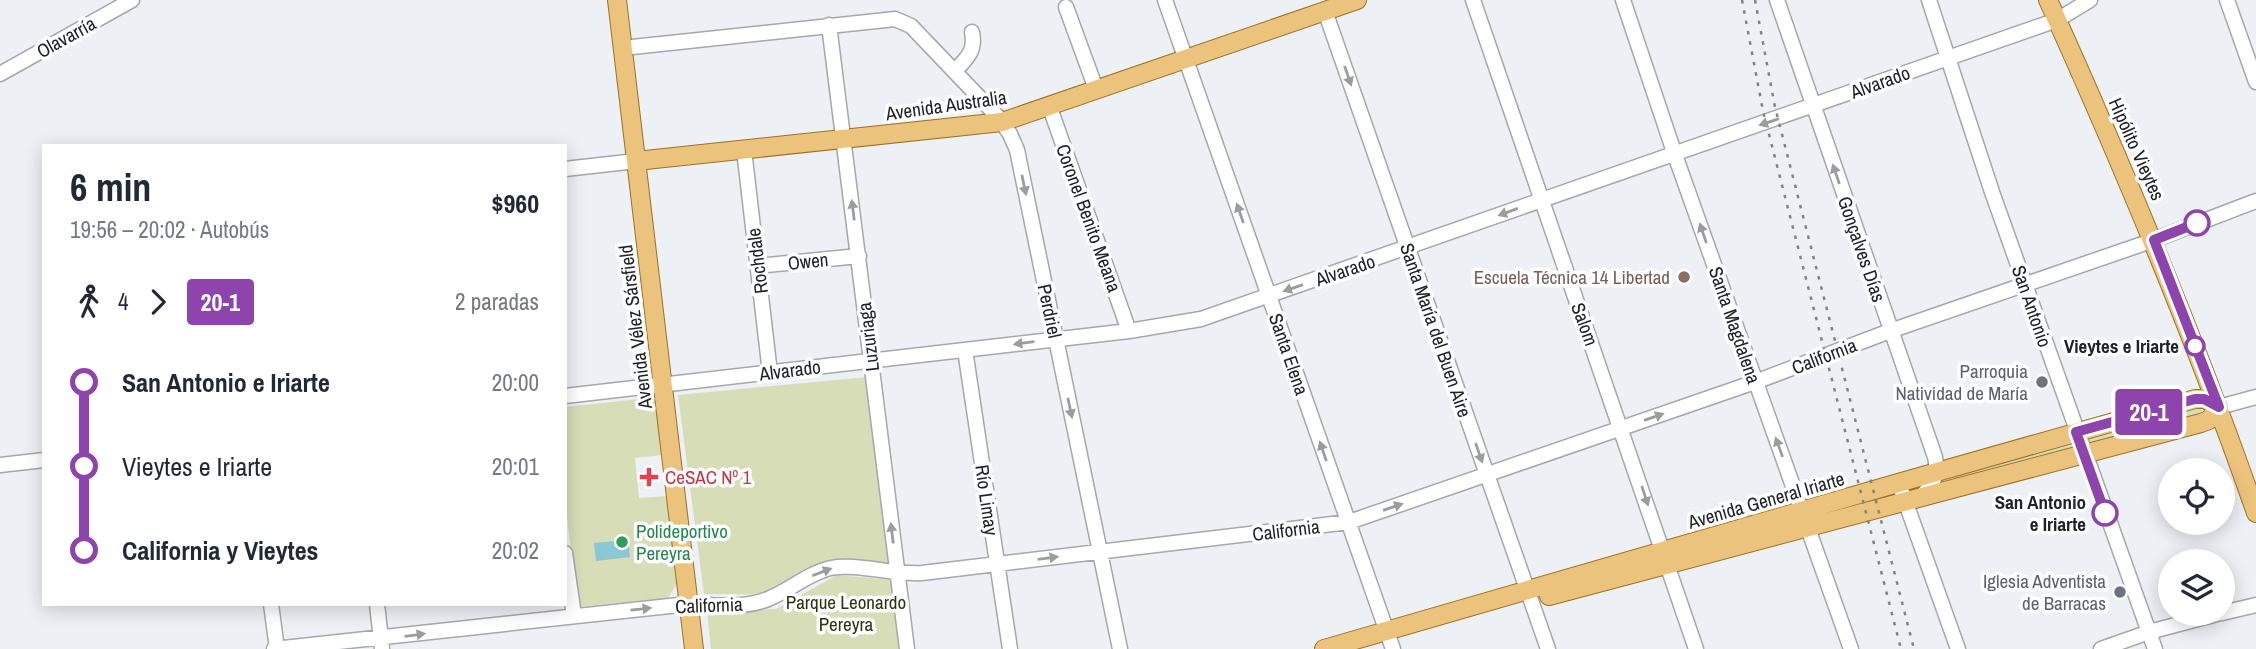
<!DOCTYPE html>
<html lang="es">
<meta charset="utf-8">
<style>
body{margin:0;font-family:"Archivo Narrow",sans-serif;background:#f6f6f7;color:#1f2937;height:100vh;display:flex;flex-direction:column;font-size:26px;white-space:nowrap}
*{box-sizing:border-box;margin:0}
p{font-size:23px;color:#747a83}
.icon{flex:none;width:38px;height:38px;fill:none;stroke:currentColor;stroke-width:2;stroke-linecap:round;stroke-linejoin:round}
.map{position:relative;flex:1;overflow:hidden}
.drawer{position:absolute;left:42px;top:144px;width:525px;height:462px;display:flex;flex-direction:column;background:#fff;border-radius:0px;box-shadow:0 4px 18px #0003}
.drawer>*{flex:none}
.badge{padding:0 14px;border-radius:5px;font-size:24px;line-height:46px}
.controls{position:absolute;left:2158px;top:458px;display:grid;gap:14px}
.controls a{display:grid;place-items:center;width:77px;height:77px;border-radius:50%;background:#fff;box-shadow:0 4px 18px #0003;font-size:35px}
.map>.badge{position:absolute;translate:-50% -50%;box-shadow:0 0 0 4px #fff}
.legs{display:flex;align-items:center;gap:10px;height:77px;padding:0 28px;font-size:23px}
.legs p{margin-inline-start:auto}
.head{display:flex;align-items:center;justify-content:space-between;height:119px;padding:0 28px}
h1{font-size:38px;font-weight:700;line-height:52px}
ul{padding:0 28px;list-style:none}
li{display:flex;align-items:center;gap:24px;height:84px;font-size:26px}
li i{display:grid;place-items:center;width:10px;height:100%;margin:0 9px;background:currentColor}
li i::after{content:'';width:18px;height:18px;margin:-9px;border:5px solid;border-radius:50%;background:#fff}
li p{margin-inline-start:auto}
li:first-child i{background:linear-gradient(#0000 50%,currentColor 0)}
li:last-child i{background:linear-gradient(currentColor 50%,#0000 0)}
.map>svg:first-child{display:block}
.green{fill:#d6ddb7}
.water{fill:#8bc7d4}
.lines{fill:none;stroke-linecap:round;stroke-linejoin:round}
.minor-casing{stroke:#a4a8ac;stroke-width:17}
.major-casing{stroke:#9d7125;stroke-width:20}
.minor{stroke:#fff;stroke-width:14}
.major{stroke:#ecc37c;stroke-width:18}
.rail{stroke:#818487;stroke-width:2.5;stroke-dasharray:3.5 7;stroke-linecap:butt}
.oneway{fill:#9b9c9c}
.line-1-casing{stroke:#fff;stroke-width:16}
.line-1{stroke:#8e44ad;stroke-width:10}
.stop-1-dot{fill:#fff;stroke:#8e44ad;stroke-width:3.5}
.education-dot{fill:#8d6e63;stroke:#fdfeff;stroke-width:2.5}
.worship-dot{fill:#6b7280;stroke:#fdfeff;stroke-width:2.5}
.health-dot{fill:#e0444e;stroke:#fdfeff;stroke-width:2.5}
.leisure-dot{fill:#2e9e5b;stroke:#fdfeff;stroke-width:2.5}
.labels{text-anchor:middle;stroke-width:7;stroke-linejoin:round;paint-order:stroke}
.street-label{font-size:19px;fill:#212224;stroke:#fdfeff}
.education-label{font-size:19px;fill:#785e54;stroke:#fdfeff;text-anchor:end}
.stop-label{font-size:19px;font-weight:bold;fill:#212224;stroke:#fdfeff;text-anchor:end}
.worship-label{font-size:19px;fill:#5b616d;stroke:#fdfeff;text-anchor:end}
.health-label{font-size:19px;fill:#be3a42;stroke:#fdfeff;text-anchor:start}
.leisure-label{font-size:19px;fill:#27864d;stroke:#fdfeff;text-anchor:start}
.park-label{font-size:19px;fill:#2e320d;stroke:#fdfeff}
</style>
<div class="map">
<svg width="2256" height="649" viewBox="0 0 2256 649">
<rect width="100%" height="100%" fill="#edf1f5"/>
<path class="green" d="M868 377 892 568 836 562 773 595 704 594 678 395Z
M657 397 663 455 635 458 639 498 668 496 678 582 668 598 578 607 565 501V407Z
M2191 404 2202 407 2203 416 2093 447 2089 440 2090 435Z
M2069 440 2072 444V450L1957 481 1952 477V473Z
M837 575 892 580 899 649H711L707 611 776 609Z"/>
<path class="water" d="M628 540 630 557 596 561 594 543Z"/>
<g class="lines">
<g class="minor-casing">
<path id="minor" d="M1165 0 1393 649
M1473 0 1696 649
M1623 0 1675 155 1851 649
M1777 0 1935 457C1939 474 1933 484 1922 496
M1929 0 1992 192 2155 649
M2227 0 2256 82
M1066 7 1096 89
M1325 11 1548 649
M829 25 907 649
M623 48 895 19 911 26 999 118 1010 134 1017 150 1120 649
M955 71C967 58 976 51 972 32
M0 74 132 0
M1049 105 1129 331
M744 150 770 373
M565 169 636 161
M757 266 859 256
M965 350 1010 649
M565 396 1129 331 1201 319 2057 20 2090 0
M2219 407 2256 397
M0 465 44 460
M1902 492 1958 649
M565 553 574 616
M271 604 277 649
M377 604 382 649
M2222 613 2256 605
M274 649 688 604C714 605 743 609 768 599 789 591 808 573 831 568 856 563 893 575 922 573L1349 522 1755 382 1890 331 2154 240 2256 201
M2101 649 2149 632 2217 614"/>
</g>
<g class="major-casing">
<path id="major" d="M617 0 694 649
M2048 0C2124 168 2195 338 2256 513
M636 161 1002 122 1357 0
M1549 596 2201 423 2209 420 2219 407
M1324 649C1614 565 1904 480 2195 399H2205L2219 407"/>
</g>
<use href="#minor" class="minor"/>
<use href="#major" class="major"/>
<path class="rail" d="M1742 0 1763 111 1901 649
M1755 0 1775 107 1914 649"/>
</g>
<defs><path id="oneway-solid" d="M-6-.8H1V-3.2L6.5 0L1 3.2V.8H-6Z" transform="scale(1.75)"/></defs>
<g class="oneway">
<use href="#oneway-solid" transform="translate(1348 76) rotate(71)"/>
<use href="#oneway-solid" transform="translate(1769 122) rotate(161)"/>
<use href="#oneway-solid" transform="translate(1836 174) rotate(-109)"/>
<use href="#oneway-solid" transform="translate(1024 185) rotate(78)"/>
<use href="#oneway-solid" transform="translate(853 210) rotate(-97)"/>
<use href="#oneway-solid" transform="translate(1508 212) rotate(160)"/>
<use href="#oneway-solid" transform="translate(1240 213) rotate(-109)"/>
<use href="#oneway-solid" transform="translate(1703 233) rotate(-109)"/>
<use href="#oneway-solid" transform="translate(1293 288) rotate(161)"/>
<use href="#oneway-solid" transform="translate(1024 343) rotate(173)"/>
<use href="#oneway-solid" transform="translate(1070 408) rotate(78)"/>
<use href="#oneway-solid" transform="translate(1654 417) rotate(-19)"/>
<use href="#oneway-solid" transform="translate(1779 447) rotate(-110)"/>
<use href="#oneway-solid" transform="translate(1323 451) rotate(-109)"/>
<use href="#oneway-solid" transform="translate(1479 453) rotate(71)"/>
<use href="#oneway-solid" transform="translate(1645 496) rotate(72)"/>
<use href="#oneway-solid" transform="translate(1393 507) rotate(-19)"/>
<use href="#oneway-solid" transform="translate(892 533) rotate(-97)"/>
<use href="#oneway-solid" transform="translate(1048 558) rotate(-7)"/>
<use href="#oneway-solid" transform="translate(822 572) rotate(-21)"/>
<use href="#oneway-solid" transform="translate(641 609) rotate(-6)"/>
<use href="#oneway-solid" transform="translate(415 635) rotate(-7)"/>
</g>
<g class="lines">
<g class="line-1-casing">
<path id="line-1" d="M2105 513 2076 432 2195 399H2204L2219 407 2154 240 2197 223"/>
</g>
<use href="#line-1" class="line-1"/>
</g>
<g class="stop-1-dot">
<circle cx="2197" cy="223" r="12"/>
<circle cx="2195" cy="346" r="9"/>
<circle cx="2105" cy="513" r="12"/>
</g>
<circle class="education-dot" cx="1684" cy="277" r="7"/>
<g class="worship-dot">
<circle cx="2042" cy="382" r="7"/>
<circle cx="2120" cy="592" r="7"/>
</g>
<path class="health-dot" d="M645.5 466.5h7v7h7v7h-7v7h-7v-7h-7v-7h7z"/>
<circle class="leisure-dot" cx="622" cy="542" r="7"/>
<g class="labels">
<g class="street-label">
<text transform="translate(66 37) rotate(-29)" y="7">Olavarría</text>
<text transform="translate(1880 82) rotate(-20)" y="7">Alvarado</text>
<text transform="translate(946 105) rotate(-8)" y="7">Avenida Australia</text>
<text transform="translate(2137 149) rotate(66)" y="7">Hipólito Vieytes</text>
<text transform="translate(1089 218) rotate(70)" y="7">Coronel Benito Meana</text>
<text transform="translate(1862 249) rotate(71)" y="7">Gonçalves Días</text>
<text transform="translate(757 261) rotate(-97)" y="7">Rochdale</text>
<text transform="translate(808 261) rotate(-6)" y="7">Owen</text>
<text transform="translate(1345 270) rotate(-19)" y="7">Alvarado</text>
<text transform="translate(2032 306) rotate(71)" y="7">San Antonio</text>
<text transform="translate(1050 311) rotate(78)" y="7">Perdriel</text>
<text transform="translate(1585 324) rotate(70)" y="7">Salom</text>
<text transform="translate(1735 325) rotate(71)" y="7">Santa Magdalena</text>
<text transform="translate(635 327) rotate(-97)" y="7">Avenida Vélez Sársfield</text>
<text transform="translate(1436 330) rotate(71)" y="7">Santa María del Buen Aire</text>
<text transform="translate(868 337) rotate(-97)" y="7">Luzuriaga</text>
<text transform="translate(1289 354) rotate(71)" y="7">Santa Elena</text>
<text transform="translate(1824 356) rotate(-21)" y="7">California</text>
<text transform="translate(790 370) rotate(-7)" y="7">Alvarado</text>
<text transform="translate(987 500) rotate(82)" y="7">Río Limay</text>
<text transform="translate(1766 500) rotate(-16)" y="7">Avenida General Iriarte</text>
<text transform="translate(1286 530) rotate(-7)" y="7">California</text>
<text transform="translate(709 605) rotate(-2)" y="7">California</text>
</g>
<g class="education-label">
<text x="1670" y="284">Escuela Técnica 14 Libertad</text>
</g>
<g class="stop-label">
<text x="2179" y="353">Vieytes e Iriarte</text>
<text x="2086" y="509">San Antonio<tspan x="2086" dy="22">e Iriarte</tspan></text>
</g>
<g class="worship-label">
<text x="2028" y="378">Parroquia<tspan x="2028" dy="22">Natividad de María</tspan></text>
<text x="2106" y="588">Iglesia Adventista<tspan x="2106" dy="22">de Barracas</tspan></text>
</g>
<g class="health-label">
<text x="665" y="484">CeSAC Nº 1</text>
</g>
<g class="leisure-label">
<text x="636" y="538">Polideportivo<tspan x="636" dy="22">Pereyra</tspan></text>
</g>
<g class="park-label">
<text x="846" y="609">Parque Leonardo<tspan x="846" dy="22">Pereyra</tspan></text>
</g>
</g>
</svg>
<div class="controls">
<a><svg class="icon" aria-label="locate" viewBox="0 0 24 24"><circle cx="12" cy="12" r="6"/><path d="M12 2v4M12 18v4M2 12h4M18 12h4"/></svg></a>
<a><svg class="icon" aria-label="layers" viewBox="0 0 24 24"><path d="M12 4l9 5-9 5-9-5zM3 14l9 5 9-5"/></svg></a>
</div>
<b class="badge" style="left:2149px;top:412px;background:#8e44ad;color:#fff">20-1</b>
<section class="drawer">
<div class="head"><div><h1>6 min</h1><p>19:56 – 20:02 · Autobús</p></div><b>$960</b></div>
<div class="legs"><svg class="icon" aria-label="walk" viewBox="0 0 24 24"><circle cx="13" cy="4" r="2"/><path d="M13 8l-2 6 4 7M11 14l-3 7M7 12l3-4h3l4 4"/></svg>4<svg class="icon" aria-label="forward" viewBox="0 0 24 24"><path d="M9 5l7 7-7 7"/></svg><b class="badge" style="background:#8e44ad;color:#fff">20-1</b><p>2 paradas</p></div>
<ul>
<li><i style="color:#8e44ad"></i><b>San Antonio e Iriarte</b><p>20:00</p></li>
<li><i style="color:#8e44ad"></i><span>Vieytes e Iriarte</span><p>20:01</p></li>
<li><i style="color:#8e44ad"></i><b>California y Vieytes</b><p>20:02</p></li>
</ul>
</section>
</div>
